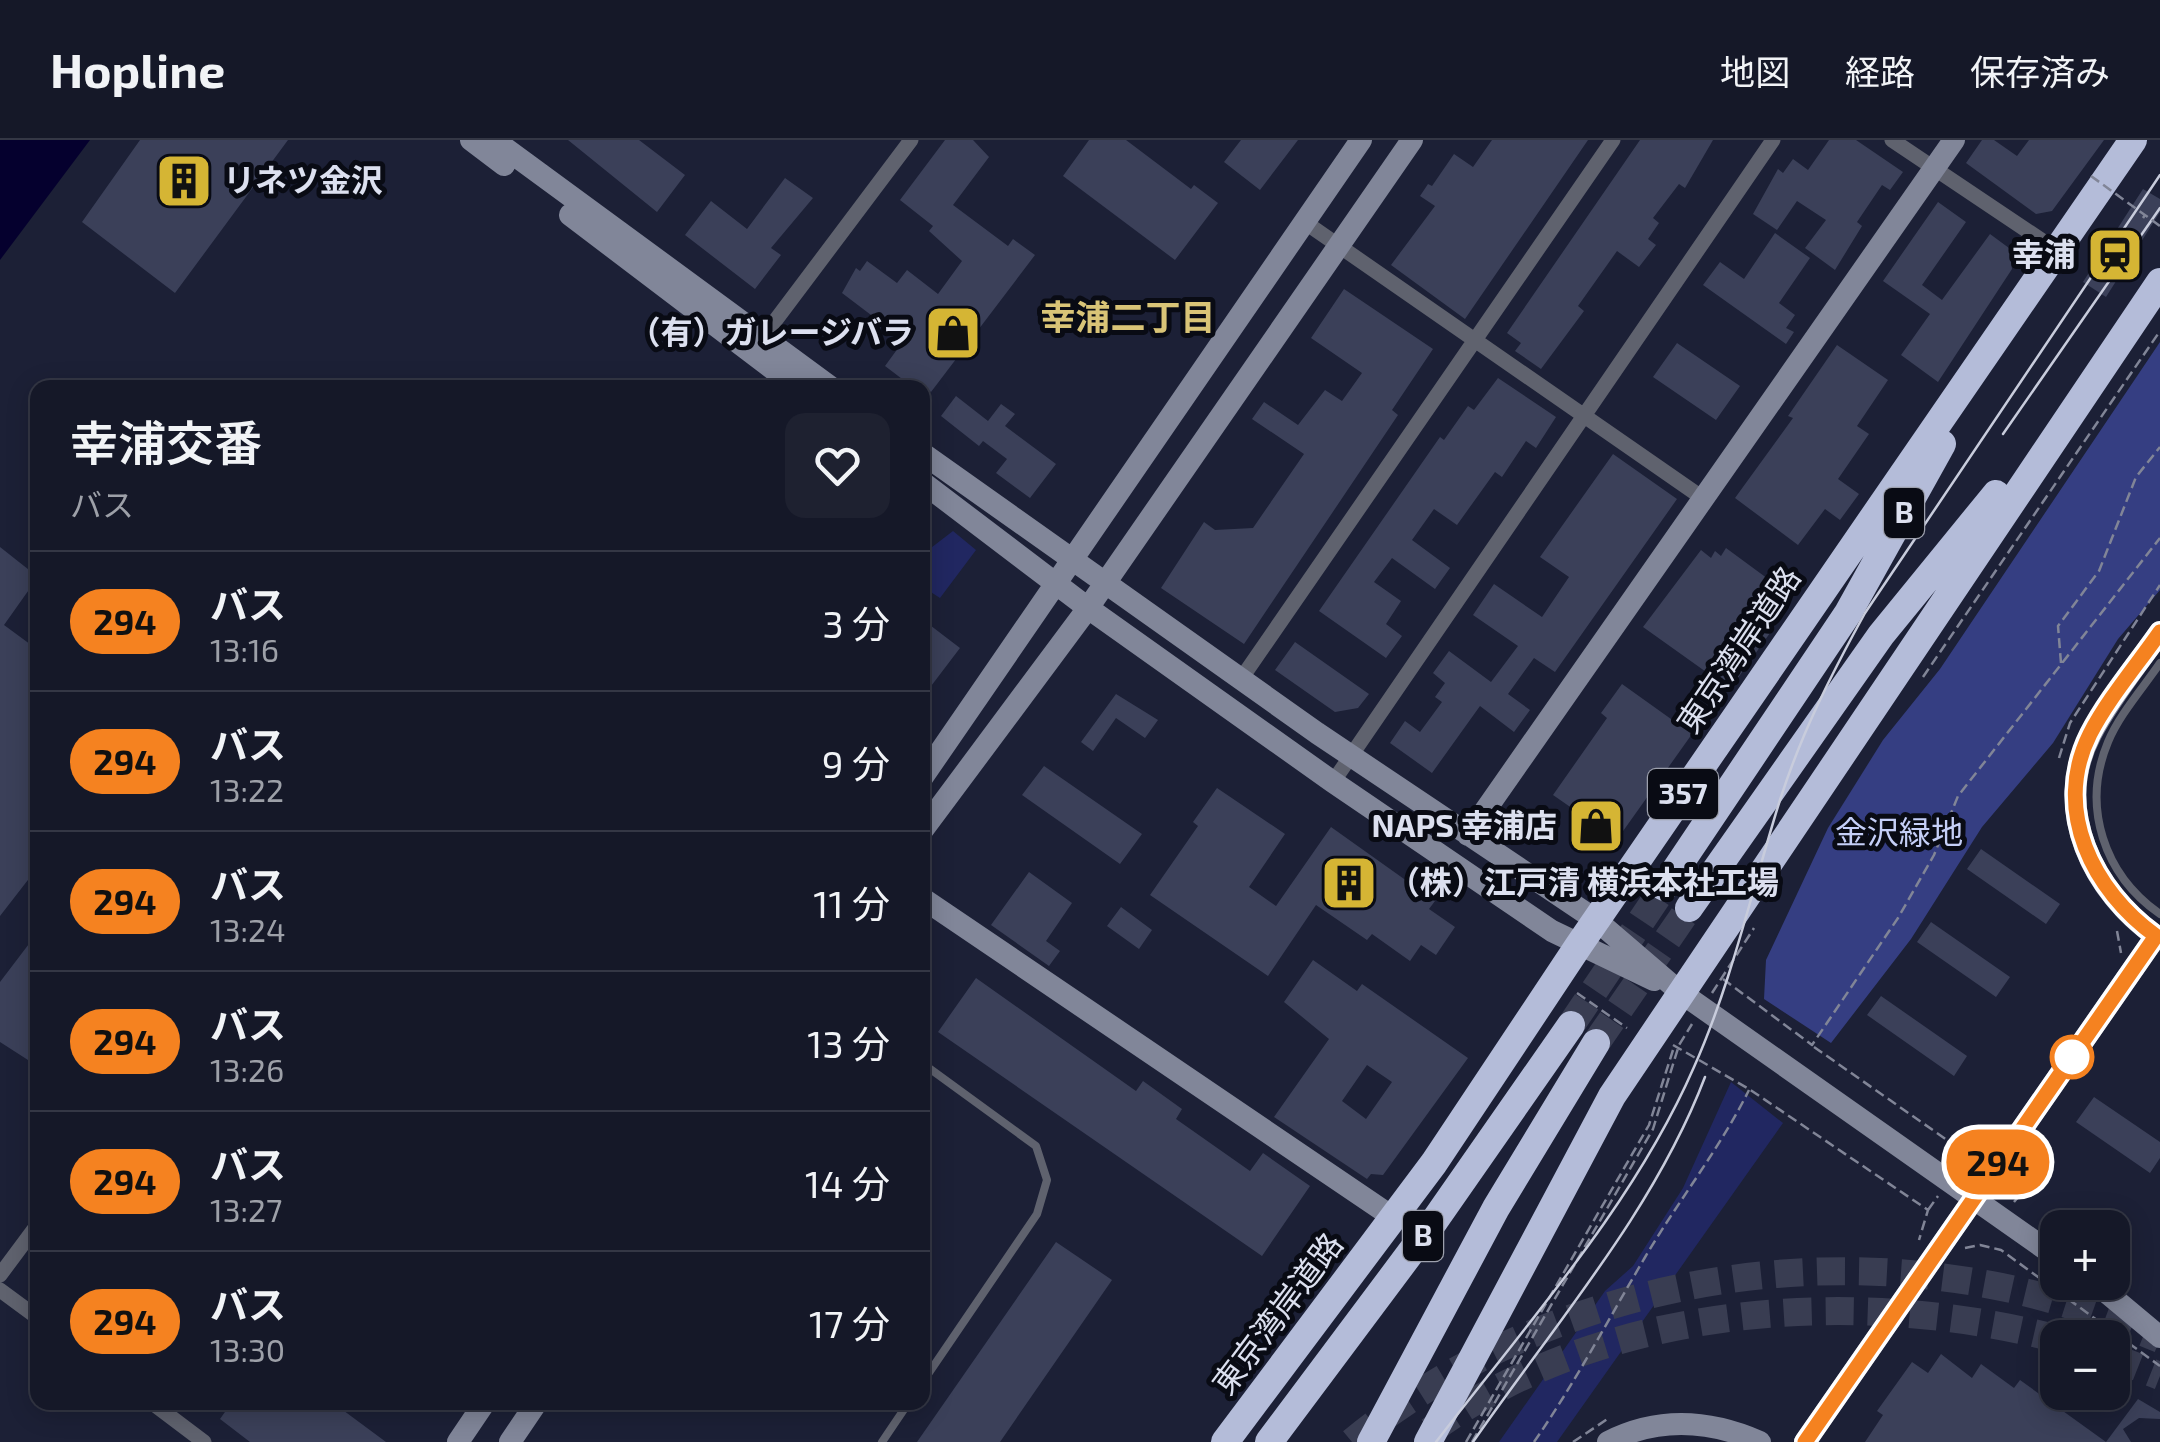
<!DOCTYPE html>
<html lang="ja">
<meta charset="utf-8">
<style>
body{margin:0;font-family:"Exo 2","Noto Sans JP",sans-serif;background:#1e2130;color:#f1f3f6;height:100vh;display:flex;flex-direction:column;font-size:38px;white-space:nowrap}
*{box-sizing:border-box;margin:0}
p{font-size:32px;color:#9da0a8}
.icon{flex:none;width:55px;height:55px;fill:none;stroke:currentColor;stroke-width:2;stroke-linecap:round;stroke-linejoin:round}
.map{position:relative;flex:1;overflow:hidden}
.panel{position:absolute;left:30px;top:240px;width:900px;height:1030px;display:flex;flex-direction:column;background:#151828;border-radius:20px;box-shadow:0 5px 25px #0003,0 0 0 2px #343745}
.panel>*{flex:none}
.badge{padding:0 20px;border-radius:32px;font-size:35px;line-height:65px}
.fabs{position:absolute;left:2040px;top:1070px;display:grid;gap:20px}
.fabs a{display:grid;place-items:center;width:90px;height:90px;border-radius:20px;background:#151828;box-shadow:0 5px 25px #0003,0 0 0 2px #343745;font-size:50px}
.map>.badge{position:absolute;translate:-50% -50%;box-shadow:0 0 0 5px #fff}
.round{display:grid;place-items:center;flex:none;width:105px;height:105px;border-radius:20px;background:#1e2130}
.overview{display:flex;align-items:center;justify-content:space-between;height:170px;padding:0 40px}
h1{font-size:48px;font-weight:600;line-height:75px}
ul{padding:0;list-style:none}
li{display:flex;align-items:center;gap:30px;height:140px;padding:0 40px;border-top:2px solid #343745}
li div{flex:1}
li b{display:block;font-size:38px}
li em{font-style:normal}
li .badge{min-width:110px;font-weight:700;text-align:center}
header{display:flex;align-items:center;gap:60px;box-sizing:border-box;height:140px;padding:0 50px;background:#151828;border-bottom:2px solid #343745}
header strong{font-size:48px}
nav{display:flex;gap:55px;margin-inline-start:auto;font-size:35px}
.map>svg:first-child{display:block}
.green{fill:#212761}
.forest{fill:#353e82}
.water{fill:#05002e}
.building{fill:#3b4059;fill-rule:evenodd}
.lines{fill:none;stroke-linecap:round;stroke-linejoin:round}
.highway-tunnel{stroke:#393d52;stroke-width:28;stroke-dasharray:28 14;stroke-linecap:butt}
.path{stroke:#818597;stroke-width:2.5;stroke-dasharray:10 5;stroke-linecap:butt}
.lane{stroke:#5f626e;stroke-width:8}
.street{stroke:#5f626e;stroke-width:15}
.secondary{stroke:#818699;stroke-width:22}
.highway{stroke:#b4bcd9;stroke-width:28}
.tram{stroke:#c8ccdc;stroke-width:2.5}
.path-bridge{stroke:#818597;stroke-width:2.5;stroke-dasharray:10 5;stroke-linecap:butt}
.line-casing{stroke:#fff;stroke-width:22}
.line{stroke:#f58220;stroke-width:15}
.stop-dot{fill:#fff;stroke:#f58220;stroke-width:5}
.labels{text-anchor:middle;stroke-width:10;stroke-linejoin:round;paint-order:stroke}
.shield{fill:#090b14;stroke:#9da0ad;stroke-width:2.5}
.shield-label{font-size:30px;font-weight:bold;fill:#dce0ef}
.poi-label{font-size:32px;font-weight:bold;fill:#dce0ef;stroke:#090b14;text-anchor:end}
.street-label{font-size:32px;fill:#dce0ef;stroke:#090b14}
.park-label{font-size:32px;fill:#c5cff7;stroke:#090b14}
.neighbourhood-label{font-size:35px;font-weight:bold;fill:#d9c477;stroke:#090b14}
</style>
<header>
<strong>Hopline</strong>
<nav><a>地図</a><a>経路</a><a>保存済み</a></nav>
</header>
<div class="map">
<svg width="2160" height="1302" viewBox="0 0 2160 1302">
<rect width="100%" height="100%" fill="#1c2036"/>
<path class="green" d="M953 391 976 410 940 458 923 447V437L932 422 923 414Z
M1731 942 1783 983 1557 1302H1499L1605 1151 1633 1126 1683 1048Z"/>
<path class="forest" d="M2160 202V450L2118 499 2053 603 1982 687 1911 799 1831 903 1764 859 1766 820 1828 688 1883 600 1940 529Z"/>
<path class="water" d="M0 0H90L0 120Z"/>
<path class="building" d="M140 0H288L175 153 82 82Z
M568 0H639L685 35 657 72Z
M945 0H973L989 17 953 65 1008 106 1013 99 1035 115 931 252 927 249 923 255 922 248H914L885 226 904 200 842 153 856 128 860 131 867 121 897 143 907 130 938 154 962 121 929 91 933 86 900 60Z
M1089 0H1126L1191 49 1194 45 1218 63 1175 120 1063 36Z
M1241 0H1298L1260 50 1224 22Z
M1492 0H1588L1465 179 1391 125 1435 66 1420 56 1428 44 1432 46 1454 14 1473 27Z
M1640 0H1713L1685 48 1679 44 1653 78 1659 83 1648 99 1656 105 1639 127 1617 111 1578 166 1584 171 1541 229 1515 211 1521 203 1507 193Z
M1829 0H1856L1903 32 1890 50 1882 45 1857 82 1862 86 1835 130 1805 108 1826 80 1797 61 1777 90 1753 74 1778 29 1783 33 1793 19 1808 30Z
M1982 0H1994L2017 16 2029 0H2104L2052 71 2036 74 1966 23Z
M785 38 813 58 771 108 781 115 755 149 685 95 711 61 747 89Z
M2143 49 2160 59V72L2106 157 2083 142Z
M1938 62 1966 82 1922 145 1942 160 1990 94 2009 108 2012 129 1938 242 1901 215 1930 174 1883 141Z
M1775 93 1810 118 1779 163 1795 175 1786 188 1794 192 1786 204 1703 145 1720 122 1744 139Z
M1344 149 1433 209 1392 270 1398 275 1244 504 1161 448 1204 382 1215 390 1253 388 1304 314 1252 279 1264 262 1298 285 1325 250 1342 261 1362 233 1311 198Z
M1677 203 1740 246 1716 280 1653 237Z
M1837 205 1888 240 1857 286 1869 294 1838 339 1859 354 1840 380 1825 369 1798 405 1735 358 1793 278 1788 276Z
M1498 238 1556 277 1536 308 1526 301 1502 337 1495 332 1457 385 1434 369 1412 400 1450 428 1435 449 1392 418 1374 442 1401 461 1386 484 1402 496 1386 518 1319 471 1440 297 1444 300 1468 266 1474 270Z
M956 256 988 281 1001 264 1015 274 1005 286 1056 324 1030 358 996 333 1007 319 983 301 979 306 941 276Z
M1613 314 1677 359 1555 532 1534 518 1508 554 1530 570 1514 592 1480 566 1432 633 1390 603 1405 581 1420 592 1442 562 1435 557 1445 543 1433 533 1449 511 1491 542 1518 506 1473 475 1494 444 1542 477 1569 437 1540 417Z
M0 407 38 437 4 485 38 510V727L0 776Z
M1726 408 1779 447 1754 482 1770 493 1730 549 1643 487 1701 410 1711 418 1715 411 1721 416Z
M922 479 960 508 922 558Z
M1295 502 1369 554 1358 568 1335 572 1275 530Z
M1622 544 1692 594 1621 694 1598 699 1583 688 1589 680 1553 655 1607 578 1601 573Z
M1116 554 1158 580 1145 598 1116 578 1093 611 1081 602Z
M1044 626 1142 694 1120 724 1022 655Z
M1217 648 1285 694 1249 747 1276 766 1331 687 1435 761 1429 769 1455 787 1436 815 1421 805 1410 821 1372 794 1367 800 1316 765 1268 836 1150 755 1198 686 1193 682Z
M1981 709 2060 764 2046 784 1967 729Z
M1029 732 1072 763 1046 801 1060 811 1049 826 991 785Z
M1121 767 1152 790 1139 809 1107 786Z
M1931 782 2010 837 1996 857 1917 802Z
M38 792V907L28 920 0 902V842Z
M1313 820 1357 851 1362 844 1468 918 1383 1035 1371 1034 1367 1039 1274 977 1329 899 1284 862ZM1367 925 1392 942 1366 979 1342 961Z
M976 838 1136 951 1143 941 1182 969 1176 979 1250 1031 1263 1013 1310 1046 1262 1116 938 892Z
M1881 856 1967 916 1954 936 1867 875Z
M2094 957 2160 1002V1018L2150 1033 2076 982Z
M1056 1102 1112 1140 1000 1302H917Z
M1941 1214 1972 1238 1981 1224 2014 1248 2020 1240 2106 1302 2138 1259 2160 1272V1279L2139 1278 2123 1289 2131 1302H1865L1883 1275 1877 1271 1912 1222 1928 1233Z
M232 1262H332L386 1302H250L220 1279Z"/>
<g class="lines">
<path class="highway-tunnel" d="M1571 885 1664 747
M1596 903 1689 768
M2112 1217 2160 1236
M1430 1291C1602 1164 1856 1146 2058 1199
M1352 1302C1534 1152 1793 1097 2024 1152 2070 1163 2116 1181 2160 1199"/>
<path class="path" d="M2143 78 2145 75
M2061 523 2058 486 2099 431 2136 337 2160 307
M1923 537 2160 191
M2059 618 2070 583 2160 445
M2117 791 2121 813
M1723 839 1812 905 1898 778 1934 715 1958 656 2160 398
M1577 853 1627 888
M1712 853 1754 788
M1673 905 1749 949 1928 1070 1919 1100
M1814 907 1967 1014 1982 1011
M2014 1062 2019 1056 2016 1037
M30 1068 38 1057
M1928 1070 1938 1056
M1965 1108 1980 1105 2001 1110 2160 1226
M1466 1302 1649 985 1673 910
M1472 1302 1653 989 1679 905 1692 884
M1534 1302C1575 1243 1608 1180 1644 1119 1678 1061 1719 1010 1749 950
M1573 1302 1609 1278"/>
<path class="lane" d="M2160 523C2143 548 2119 575 2108 602 2081 667 2104 735 2160 774
M922 923 1036 1006 1047 1040 1037 1074 922 1243
M882 1302 909 1262"/>
<path class="street" d="M1892 0 2056 110
M1306 83 1704 359
M757 205 911 0
M1241 539 1613 0
M1333 642 1773 0
M0 1135 38 1084
M0 1150 38 1178
M151 1262 204 1302"/>
<path class="secondary" d="M471 0 504 25
M494 0 832 248
M570 75 798 248
M922 313 1317 593 1596 780 1680 852 2058 1118
M922 342 1088 468 1333 642 1552 791 1654 840
M2160 492C2137 525 2110 558 2091 594 2051 670 2094 755 2160 799
M922 638 1361 0
M922 691 1088 468 1412 0
M1468 695 1954 0
M922 758 1394 1078
M2094 1142 2160 1197
M458 1302 485 1262
M510 1302 537 1262
M1608 1302C1659 1276 1710 1280 1760 1302
M1805 1302 2156 796"/>
<path class="highway" d="M1664 747 1848 473 1942 304
M1689 768 1881 495 1996 354
M1225 1302 1434 1023 1579 805 2133 0
M1269 1302 1435 1080 1571 885
M1371 1302 1496 1068 1596 903
M1428 1302 1612 956 2160 142"/>
<path class="tram" d="M2003 294 2160 68
M1436 1302C1527 1183 1634 1065 1694 927 1732 842 1752 749 1780 660 1801 594 1832 533 1865 473L2160 35
M1473 1302C1554 1185 1654 1071 1705 937"/>
<path class="path-bridge" d="M2091 36 2160 86"/>
</g>
<g class="lines">
<g class="line-casing">
<path id="line" d="M1805 1302 2156 796C2093 751 2052 670 2090 594 2108 559 2137 525 2160 492"/>
</g>
<use href="#line" class="line"/>
</g>
<defs>
<g id="building-square" transform="scale(2.875)"><rect x="-9" y="-9" width="18" height="18" rx="4" fill="#d5b534" stroke="#090b14"/><path d="M-4-6H4V6H1V3H-1V6H-4ZM-2.5-4.3h1.7v1.8h-1.7ZM.8-4.3h1.7v1.8H.8ZM-2.5-1h1.7V.8h-1.7ZM.8-1h1.7V.8H.8Z" fill="#111"/></g>
<g id="station-square" transform="scale(2.875)"><rect x="-9" y="-9" width="18" height="18" rx="4" fill="#d5b534" stroke="#090b14"/><path d="M-3-6H3Q5-6 5-4V2Q5 4 3 4L4.5 6H3L1.5 4h-3L-3 6H-4.5L-3 4Q-5 4-5 2V-4Q-5-6-3-6ZM-3.5-4v3h7v-3ZM-3.5 1v1.5H-2V1ZM2 1v1.5H3.5V1Z" fill="#111"/></g>
<g id="shop-square" transform="scale(2.875)"><rect x="-9" y="-9" width="18" height="18" rx="4" fill="#d5b534" stroke="#090b14"/><path d="M-5-2.5h2.3a2.7 3.5 0 0 1 5.4 0H5L5.5 6h-11ZM-1.5-2.5h3a1.5 2.3 0 0 0-3 0Z" fill="#111"/></g>
</defs>
<g fill-rule="evenodd">
<use href="#building-square" x="184" y="41"/>
<use href="#station-square" x="2115" y="115"/>
<use href="#shop-square" x="953" y="193"/>
<use href="#shop-square" x="1596" y="686"/>
<use href="#building-square" x="1349" y="743"/>
</g>
<circle class="stop-dot" cx="2072" cy="917" r="20"/>
<g class="labels">
<g class="shield">
<rect x="1884" y="348" width="40" height="50" rx="8"/>
<rect x="1648" y="629" width="70" height="50" rx="8"/>
<rect x="1403" y="1071" width="40" height="50" rx="8"/>
</g>
<g class="shield-label">
<text x="1904" y="383">B</text>
<text x="1683" y="664">357</text>
<text x="1423" y="1106">B</text>
</g>
<g class="poi-label">
<text x="223" y="52" text-anchor="start">リネツ金沢</text>
<text x="2076" y="126">幸浦</text>
<text x="914" y="204">（有）ガレージバラ</text>
<text x="1557" y="697">NAPS 幸浦店</text>
<text x="1388" y="754" text-anchor="start">（株）江戸清 横浜本社工場</text>
</g>
<g class="street-label">
<text transform="translate(1739 510) rotate(-56)" y="11">東京湾岸道路</text>
<text transform="translate(1278 1174) rotate(-53)" y="11">東京湾岸道路</text>
</g>
<g class="park-label">
<text x="1899" y="704">金沢緑地</text>
</g>
<g class="neighbourhood-label">
<text x="1128" y="190">幸浦二丁目</text>
</g>
</g>
</svg>
<div class="fabs">
<a>+</a>
<a>−</a>
</div>
<b class="badge" style="left:1998px;top:1022px;background:#f58220;color:#111">294</b>
<section class="panel">
<div class="overview"><div><h1>幸浦交番</h1><p>バス</p></div><a class="round"><svg class="icon" aria-label="heart" viewBox="0 0 24 24"><path d="M12 20l-8-8c-3-5 5-10 8-4 3-6 11-1 8 4z"/></svg></a></div>
<ul>
<li><span class="badge" style="background:#f58220;color:#111">294</span><div><b>バス</b><p>13:16</p></div><em>3 分</em></li>
<li><span class="badge" style="background:#f58220;color:#111">294</span><div><b>バス</b><p>13:22</p></div><em>9 分</em></li>
<li><span class="badge" style="background:#f58220;color:#111">294</span><div><b>バス</b><p>13:24</p></div><em>11 分</em></li>
<li><span class="badge" style="background:#f58220;color:#111">294</span><div><b>バス</b><p>13:26</p></div><em>13 分</em></li>
<li><span class="badge" style="background:#f58220;color:#111">294</span><div><b>バス</b><p>13:27</p></div><em>14 分</em></li>
<li><span class="badge" style="background:#f58220;color:#111">294</span><div><b>バス</b><p>13:30</p></div><em>17 分</em></li>
</ul>
</section>
</div>
